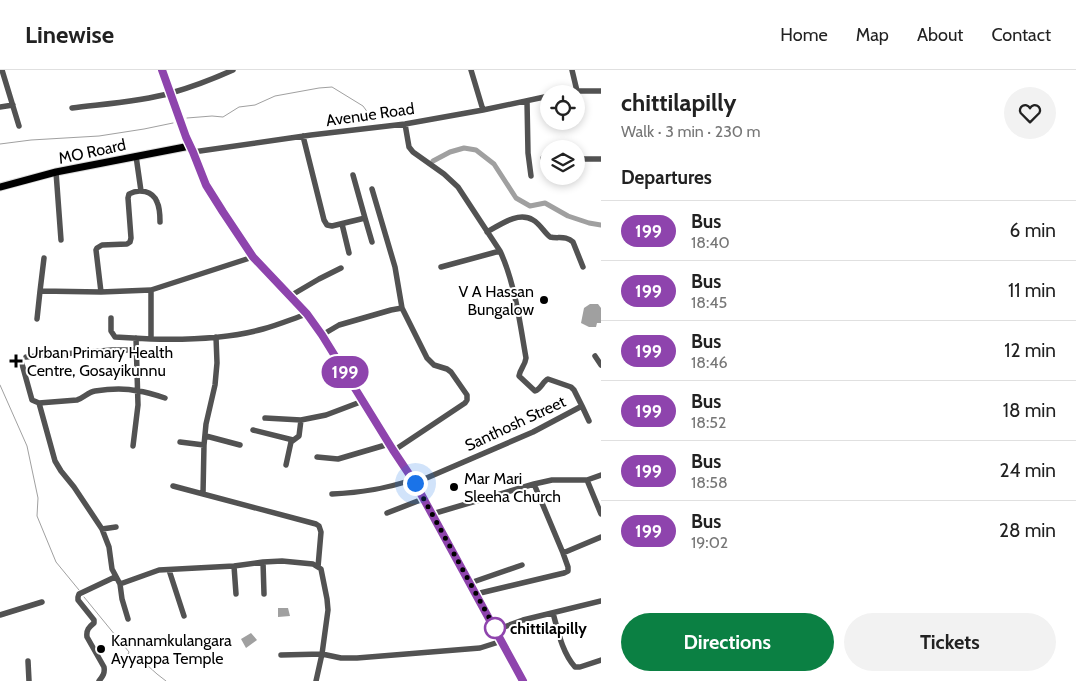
<!DOCTYPE html>
<meta charset="utf-8">
<style>
body{margin:0;font-family:Cabin,sans-serif;background:#f2f2f2;color:#222;height:100vh;display:flex;flex-direction:column;font-size:19px;white-space:nowrap}
*{box-sizing:border-box;margin:0}
p{font-size:16px;color:#767676}
.icon{flex:none;width:28px;height:28px;fill:none;stroke:currentColor;stroke-width:2;stroke-linecap:round;stroke-linejoin:round}
.map{position:relative;flex:1;overflow:hidden}
.details{display:flex;flex-direction:column;background:#fff;width:475px}
.details>*{flex:none}
.badge{padding:0 10px;border-radius:16px;font-size:18px;line-height:32px}
.buttons{position:absolute;left:540px;top:15px;display:grid;gap:10px}
.buttons a{display:grid;place-items:center;width:45px;height:45px;border-radius:50%;background:#fff;box-shadow:0 2px 8px #0003;font-size:25px}
.you{position:absolute;width:25px;height:25px;margin:-12px;border:4px solid #fff;border-radius:50%;background:#1a73e8;box-shadow:0 0 0 8px #1a73e833}
.map>.badge{position:absolute;translate:-50% -50%;box-shadow:0 0 0 2px #fff}
h2{padding:0 20px;font-size:19px;line-height:45px}
.round{display:grid;place-items:center;flex:none;width:52px;height:52px;border-radius:26px;background:#f2f2f2}
.overview{display:flex;align-items:center;justify-content:space-between;height:85px;padding:0 20px}
h1{font-size:24px;font-weight:700;line-height:38px}
.action{display:flex;gap:10px;margin-top:auto;padding:10px 20px}
.action a{flex:1;height:58px;border-radius:30px;background:#0b8043;color:#fff;font-size:20px;font-weight:700;line-height:58px;text-align:center}
.action a+a{background:#f2f2f2;color:#222}
ul{padding:0;list-style:none}
li{display:flex;align-items:center;gap:15px;height:60px;padding:0 20px;border-top:1px solid #e0e0e0}
li div{flex:1}
li b{display:block;font-size:19px}
li em{font-style:normal}
li .badge{min-width:55px;font-weight:700;text-align:center}
header{display:flex;align-items:center;gap:30px;box-sizing:border-box;height:70px;padding:0 25px;background:#fff;border-bottom:1px solid #e0e0e0}
header strong{font-size:24px}
nav{display:flex;gap:28px;margin-inline-start:auto;font-size:18px}
main{display:flex;flex:1;min-height:0}
.map>svg:first-child{display:block}
.water{fill:#a0a0a0}
.lines{fill:none;stroke-linecap:round;stroke-linejoin:round}
.stream{stroke:#a0a0a0;stroke-width:1}
.canal{stroke:#a0a0a0;stroke-width:5}
.major-casing{stroke:#dbdbdb;stroke-width:9}
.minor{stroke:#525252;stroke-width:5.5}
.major{stroke:#000;stroke-width:7}
.line-casing{stroke:#fff;stroke-width:11}
.line{stroke:#8e44ad;stroke-width:8}
.walk{stroke:#000;stroke-width:5;stroke-dasharray:0 9}
.poi-dot{fill:#000;stroke:#fff;stroke-width:2}
.stop-dot{fill:#fff;stroke:#8e44ad;stroke-width:2.5}
.labels{text-anchor:middle;stroke-width:4;stroke-linejoin:round;paint-order:stroke}
.street-label{font-size:16px;fill:#000;stroke:#fff}
.poi-label{font-size:16px;fill:#000;stroke:#fff;text-anchor:start}
.stop-label{font-size:16px;font-weight:bold;fill:#000;stroke:#fff;text-anchor:start}
</style>
<header>
<strong>Linewise</strong>
<nav><a>Home</a><a>Map</a><a>About</a><a>Contact</a></nav>
</header>
<main>
<div class="map">
<svg width="601" height="611" viewBox="0 0 601 611">
<rect width="100%" height="100%" fill="#fff"/>
<path class="water" d="M590 234H598L601 238V253H597L596 257H589L581 253 584 238Z
M278 538H288L290 546 278 547Z
M251 563 257 570 246 578 241 569Z"/>
<g class="lines">
<path class="stream" d="M187 48 212 46 223 47 239 37 255 35 275 26 319 18 332 17 363 36 374 51
M0 74 31 70 99 66 144 59 173 53
M0 315 27 376 38 428 37 446 56 492 79 520
M84 527 129 582 126 589 138 587 157 604 166 611"/>
<path class="canal" d="M433 91 450 82 464 78 476 80 494 94 516 128 530 136 545 133 568 146 589 153 601 155"/>
<g class="major-casing">
<path id="major" d="M162 0 186 67 207 115 223 142 253 187 307 244 322 265 393 381 415 413 523 611
M0 117 56 102 190 76"/>
</g>
<path class="minor" d="M2 0 19 56
M471 0 483 40
M572 0 577 21
M561 24 577 21H601
M527 31 528 83 531 106
M0 37 13 35
M72 38C104 34 139 32 171 23 192 17 213 9 233 0
M405 54 409 77 413 82 444 104 458 117 500 181C515 213 520 254 526 288 525 296 520 299 519 306L535 321C541 319 543 311 548 309L571 317 574 320 582 336 533 362 415 413
M303 66 324 150 327 155 332 156 365 148 353 105
M193 82 311 65 405 54 483 40 549 26
M136 86 141 121
M543 88 549 89
M576 89H601
M56 102 61 170
M365 148 372 172
M342 154 349 183
M487 162C500 155 518 141 533 150 540 154 544 162 550 167 558 169 566 165 573 172L583 197
M253 187 151 220V269C188 270 227 269 263 259 278 255 292 249 307 244
M441 197 500 181
M151 220 101 222 96 180 97 178 102 175 127 174 130 172 131 168 128 128 129 124C139 118 153 121 157 132 160 138 160 146 160 152
M40 221 44 188
M290 226 319 209 341 198
M111 248V261L115 267 151 269
M37 249 40 221 101 222
M322 265 339 255 391 240 402 238 395 197 372 119
M595 286 601 295
M26 287 112 280H137
M22 294 32 330 39 333 77 330C84 328 88 322 95 321 108 319 125 318 138 321 147 322 156 325 165 328
M39 333 55 391 61 401 74 417 102 459 109 477 112 499 120 514 159 500 234 496 263 492 282 491 313 494 321 499 327 529 328 540 322 584 316 611
M582 336 589 351
M265 348 301 350
M253 360 293 370
M206 366 240 375
M180 372 204 375 206 354 215 315 217 293 216 267
M133 376 138 335 136 268
M393 381 465 333 467 330V325L451 302 447 299 434 295 427 288 402 238
M317 387 338 389 389 374
M286 395 291 372 299 366 301 350 326 345 363 331
M587 410 601 444
M173 416 316 454 319 456 321 462 318 497
M203 424 204 375
M332 424C362 423 384 419 412 410
M387 443 423 429
M432 444 534 414 552 410H587L601 405
M102 459 116 457
M563 483 601 467
M263 492 264 524
M234 496 236 524
M169 500 184 546
M470 513 522 495
M120 514 122 529 128 549
M476 524 564 503 568 501V497L563 483 534 414
M553 543C558 561 562 582 575 597H580L601 590
M0 545 42 532
M496 560 523 550 601 531
M281 585 322 584 341 588H357L480 578 502 571
M28 591 29 611
M99 611C103 606 105 603 104 597L87 567C86 560 89 557 94 553V550L78 530V527L79 524 115 507"/>
<use href="#major" class="major"/>
</g>
<g class="lines">
<g class="line-casing">
<path id="line" d="M162 0 186 67 193 82 206 115 223 142 253 187 307 244 322 265 393 380 415 413 523 611"/>
</g>
<use href="#line" class="line"/>
<path class="walk" d="M415 413 496 560 495 558"/>
</g>
<g class="poi-dot">
<circle cx="544" cy="230" r="5"/>
<path d="M13.5 283.5h5v5h5v5h-5v5h-5v-5h-5v-5h5z"/>
<circle cx="454" cy="417" r="5"/>
<circle cx="101" cy="579" r="5"/>
</g>
<circle class="stop-dot" cx="495" cy="558" r="10"/>
<g class="labels">
<g class="street-label">
<text transform="translate(370 44) rotate(-8)" y="6">Avenue Road</text>
<text transform="translate(92 81) rotate(-12)" y="6">MO Roard</text>
<text transform="translate(515 353) rotate(-25)" y="6">Santhosh Street</text>
</g>
<g class="poi-label">
<text x="534" y="227" text-anchor="end">V A Hassan<tspan x="534" dy="18">Bungalow</tspan></text>
<text x="27" y="288">Urban Primary Health<tspan x="27" dy="18">Centre, Gosayikunnu</tspan></text>
<text x="464" y="414">Mar Mari<tspan x="464" dy="18">Sleeha Church</tspan></text>
<text x="111" y="576">Kannamkulangara<tspan x="111" dy="18">Ayyappa Temple</tspan></text>
</g>
<g class="stop-label">
<text x="510" y="564">chittilapilly</text>
</g>
</g>
</svg>
<div class="buttons">
<a><svg class="icon" aria-label="locate" viewBox="0 0 24 24"><circle cx="12" cy="12" r="6"/><path d="M12 2v4M12 18v4M2 12h4M18 12h4"/></svg></a>
<a><svg class="icon" aria-label="layers" viewBox="0 0 24 24"><path d="M12 4l9 5-9 5-9-5zM3 14l9 5 9-5"/></svg></a>
</div>
<div class="you" style="left:415px;top:413px"></div>
<b class="badge" style="left:345px;top:302px;background:#8e44ad;color:#fff">199</b>
</div>
<section class="details">
<div class="overview"><div><h1>chittilapilly</h1><p>Walk · 3 min · 230 m</p></div><a class="round"><svg class="icon" aria-label="heart" viewBox="0 0 24 24"><path d="M12 20l-8-8c-3-5 5-10 8-4 3-6 11-1 8 4z"/></svg></a></div>
<h2>Departures</h2>
<ul>
<li><span class="badge" style="background:#8e44ad;color:#fff">199</span><div><b>Bus</b><p>18:40</p></div><em>6 min</em></li>
<li><span class="badge" style="background:#8e44ad;color:#fff">199</span><div><b>Bus</b><p>18:45</p></div><em>11 min</em></li>
<li><span class="badge" style="background:#8e44ad;color:#fff">199</span><div><b>Bus</b><p>18:46</p></div><em>12 min</em></li>
<li><span class="badge" style="background:#8e44ad;color:#fff">199</span><div><b>Bus</b><p>18:52</p></div><em>18 min</em></li>
<li><span class="badge" style="background:#8e44ad;color:#fff">199</span><div><b>Bus</b><p>18:58</p></div><em>24 min</em></li>
<li><span class="badge" style="background:#8e44ad;color:#fff">199</span><div><b>Bus</b><p>19:02</p></div><em>28 min</em></li>
</ul>
<div class="action"><a>Directions</a><a>Tickets</a></div>
</section>
</main>
